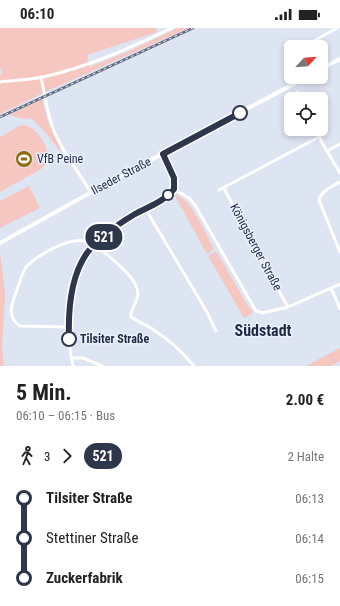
<!DOCTYPE html>
<html lang="de">
<meta charset="utf-8">
<style>
body{margin:0;font-family:"Roboto Condensed",sans-serif;background:#f6f6f6;color:#222;height:100vh;display:flex;flex-direction:column;font-size:15px;white-space:nowrap}
*{box-sizing:border-box;margin:0}
p{font-size:13px;color:#767676}
.icon{flex:none;width:22px;height:22px;fill:none;stroke:currentColor;stroke-width:2;stroke-linecap:round;stroke-linejoin:round}
.map{position:relative;height:338px;overflow:hidden}
.panel{display:flex;flex-direction:column;background:#fff;flex:1}
.panel>*{flex:none}
.badge{padding:0 8px;border-radius:13px;font-size:14px;line-height:26px}
.needle{width:26px;rotate:64deg}
.tools{position:absolute;left:284px;top:12px;display:grid;gap:8px}
.tools a{display:grid;place-items:center;width:44px;height:44px;border-radius:6px;background:#fff;box-shadow:0 2px 6px #0003;font-size:20px}
.map>.badge{position:absolute;translate:-50% -50%;box-shadow:0 0 0 2px #fff}
.legs{display:flex;align-items:center;gap:6px;height:44px;padding:0 16px;font-size:13px}
.legs p{margin-inline-start:auto}
.overview{display:flex;align-items:center;justify-content:space-between;height:68px;padding:0 16px}
h1{font-size:22px;font-weight:700;line-height:30px}
ul{padding:0 16px;list-style:none}
li{display:flex;align-items:center;gap:14px;height:40px;font-size:15px}
li i{display:grid;place-items:center;width:6px;height:100%;margin:0 5px;background:currentColor}
li i::after{content:'';width:10px;height:10px;margin:-5px;border:3px solid;border-radius:50%;background:#fff}
li p{margin-inline-start:auto}
li:first-child i{background:linear-gradient(#0000 50%,currentColor 0)}
li:last-child i{background:linear-gradient(currentColor 50%,#0000 0)}
.status{display:flex;justify-content:space-between;align-items:center;height:28px;padding:0 20px;background:#fff;direction:ltr}
.status svg{height:11px;fill:currentColor}
.map>svg:first-child{display:block}
.green{fill:#f6c6c1}
.lines{fill:none;stroke-linecap:round;stroke-linejoin:round}
.street{stroke:#fff;stroke-width:3}
.secondary{stroke:#fff;stroke-width:4}
.rail-casing{stroke:#60697f;stroke-width:2.5}
.rail{stroke:#eaf1ff;stroke-width:1;stroke-dasharray:3;stroke-linecap:butt}
.line-1-casing{stroke:#fff;stroke-width:9}
.line-1{stroke:#2d374b;stroke-width:6}
.stop-1-dot{fill:#fff;stroke:#2d374b;stroke-width:2}
.labels{text-anchor:middle;stroke-width:3;stroke-linejoin:round;paint-order:stroke}
.poi-label{font-size:12px;fill:#1e2943;stroke:#eaf1ff;text-anchor:start}
.street-label{font-size:12px;fill:#1e2943;stroke:#eaf1ff}
.stop-label{font-size:12px;font-weight:bold;fill:#1e2943;stroke:#eaf1ff;text-anchor:start}
.district-label{font-size:16px;font-weight:bold;fill:#1e2943;stroke:#eaf1ff}
</style>
<div class="status"><b>06:10</b><svg viewBox="0 0 49 12"><path d="M0 12V9h3v3zM5 12V6h3v6zM10 12V3h3v9zM15 12V0h3v12zM26 1h20v11H26zM47 4h2v5h-2z"/></svg></div>
<div class="map">
<svg width="340" height="338" viewBox="0 0 340 338">
<rect width="100%" height="100%" fill="#dde4f2"/>
<path class="green" d="M0 0H156L157 4 87 27 89 39 127 24 178 0H189L45 64 0 86V47L2 46 0 39Z
M42 71 48 94 61 120 59 122 47 106 31 90 24 91 9 87Z
M24 97C40 100 57 129 41 141L0 164V109L19 98Z
M29 158 40 180 0 200V173Z
M174 166C191 169 206 207 214 221L207 226Z
M216 223 249 280 251 281 252 283V286L244 290 208 228Z
M0 224 5 266 2 322 4 338H0Z
M340 320V333L331 338H306Z"/>
<g class="lines">
<path class="street" d="M303 19 337 0
M41 49C45 67 47 86 54 103 63 125 79 144 91 165
M0 54C14 52 29 52 43 49 88 39 130 20 172 0
M297 64 301 71
M318 101 321 113 340 145
M327 123 340 116
M163 126C169 137 176 148 174 161
M340 154C333 158 321 163 319 172L340 224
M224 160 247 205 288 279
M174 161 189 170 195 177 256 283 263 285 288 279 340 256
M219 162 319 109
M145 180 207 284 216 303
M331 260 340 281
M68 299 20 298C5 289 13 272 18 259 20 253 22 245 26 239 35 229 60 215 74 213 81 212 89 213 95 216 107 228 137 248 138 265 138 274 130 281 131 289 137 293 144 296 151 300 168 311 182 323 194 338
M71 330H83L102 338
M73 338C66 304 65 252 88 223 99 210 116 199 130 189 144 180 163 174 174 161"/>
<path class="secondary" d="M321 41 340 31
M0 215 113 152 307 49"/>
<g class="rail-casing">
<path id="rail" d="M0 89 193 0"/>
</g>
<use href="#rail" class="rail"/>
</g>
<g class="lines">
<g class="line-1-casing">
<path id="line-1" d="M69 311C68 282 70 249 87 225 98 210 120 195 135 186 148 179 165 173 174 161V150L163 126 240 85"/>
</g>
<use href="#line-1" class="line-1"/>
</g>
<defs>
<g id="stadium-disc" transform="scale(0.9)"><circle r="9.5" fill="#8e6d11" stroke="#eaf1ff"/><path d="M0-5a6.5 5 0 1 0 0 10a6.5 5 0 1 0 0-10ZM-3.5-1.8h7v3.6h-7Z" fill="#fff"/></g>
</defs>
<g fill-rule="evenodd">
<use href="#stadium-disc" x="24" y="131"/>
</g>
<g class="stop-1-dot">
<circle cx="240" cy="85" r="7"/>
<circle cx="168" cy="167" r="5"/>
<circle cx="69" cy="311" r="7"/>
</g>
<g class="labels">
<g class="poi-label">
<text x="37" y="135">VfB Peine</text>
</g>
<g class="street-label">
<text transform="translate(121 148) rotate(-28)" y="4">Ilseder Straße</text>
<text transform="translate(256 219) rotate(62)" y="4">Königsberger Straße</text>
</g>
<g class="stop-label">
<text x="80" y="315">Tilsiter Straße</text>
</g>
<g class="district-label">
<text x="263" y="308">Südstadt</text>
</g>
</g>
</svg>
<div class="tools">
<a><svg class="needle" viewBox="-14 -14 28 28"><path d="M0-13l5 13h-10z" fill="#e53935"/><path d="M0 13l5-13h-10z" fill="#767676"/></svg></a>
<a><svg class="icon" aria-label="locate" viewBox="0 0 24 24"><circle cx="12" cy="12" r="6"/><path d="M12 2v4M12 18v4M2 12h4M18 12h4"/></svg></a>
</div>
<b class="badge" style="left:104px;top:209px;background:#2d374b;color:#fff">521</b>
</div>
<section class="panel">
<div class="overview"><div><h1>5 Min.</h1><p>06:10 – 06:15 · Bus</p></div><b>2.00 €</b></div>
<div class="legs"><svg class="icon" aria-label="walk" viewBox="0 0 24 24"><circle cx="13" cy="4" r="2"/><path d="M13 8l-2 6 4 7M11 14l-3 7M7 12l3-4h3l4 4"/></svg>3<svg class="icon" aria-label="forward" viewBox="0 0 24 24"><path d="M9 5l7 7-7 7"/></svg><b class="badge" style="background:#2d374b;color:#fff">521</b><p>2 Halte</p></div>
<ul>
<li><i style="color:#2d374b"></i><b>Tilsiter Straße</b><p>06:13</p></li>
<li><i style="color:#2d374b"></i><span>Stettiner Straße</span><p>06:14</p></li>
<li><i style="color:#2d374b"></i><b>Zuckerfabrik</b><p>06:15</p></li>
</ul>
</section>
